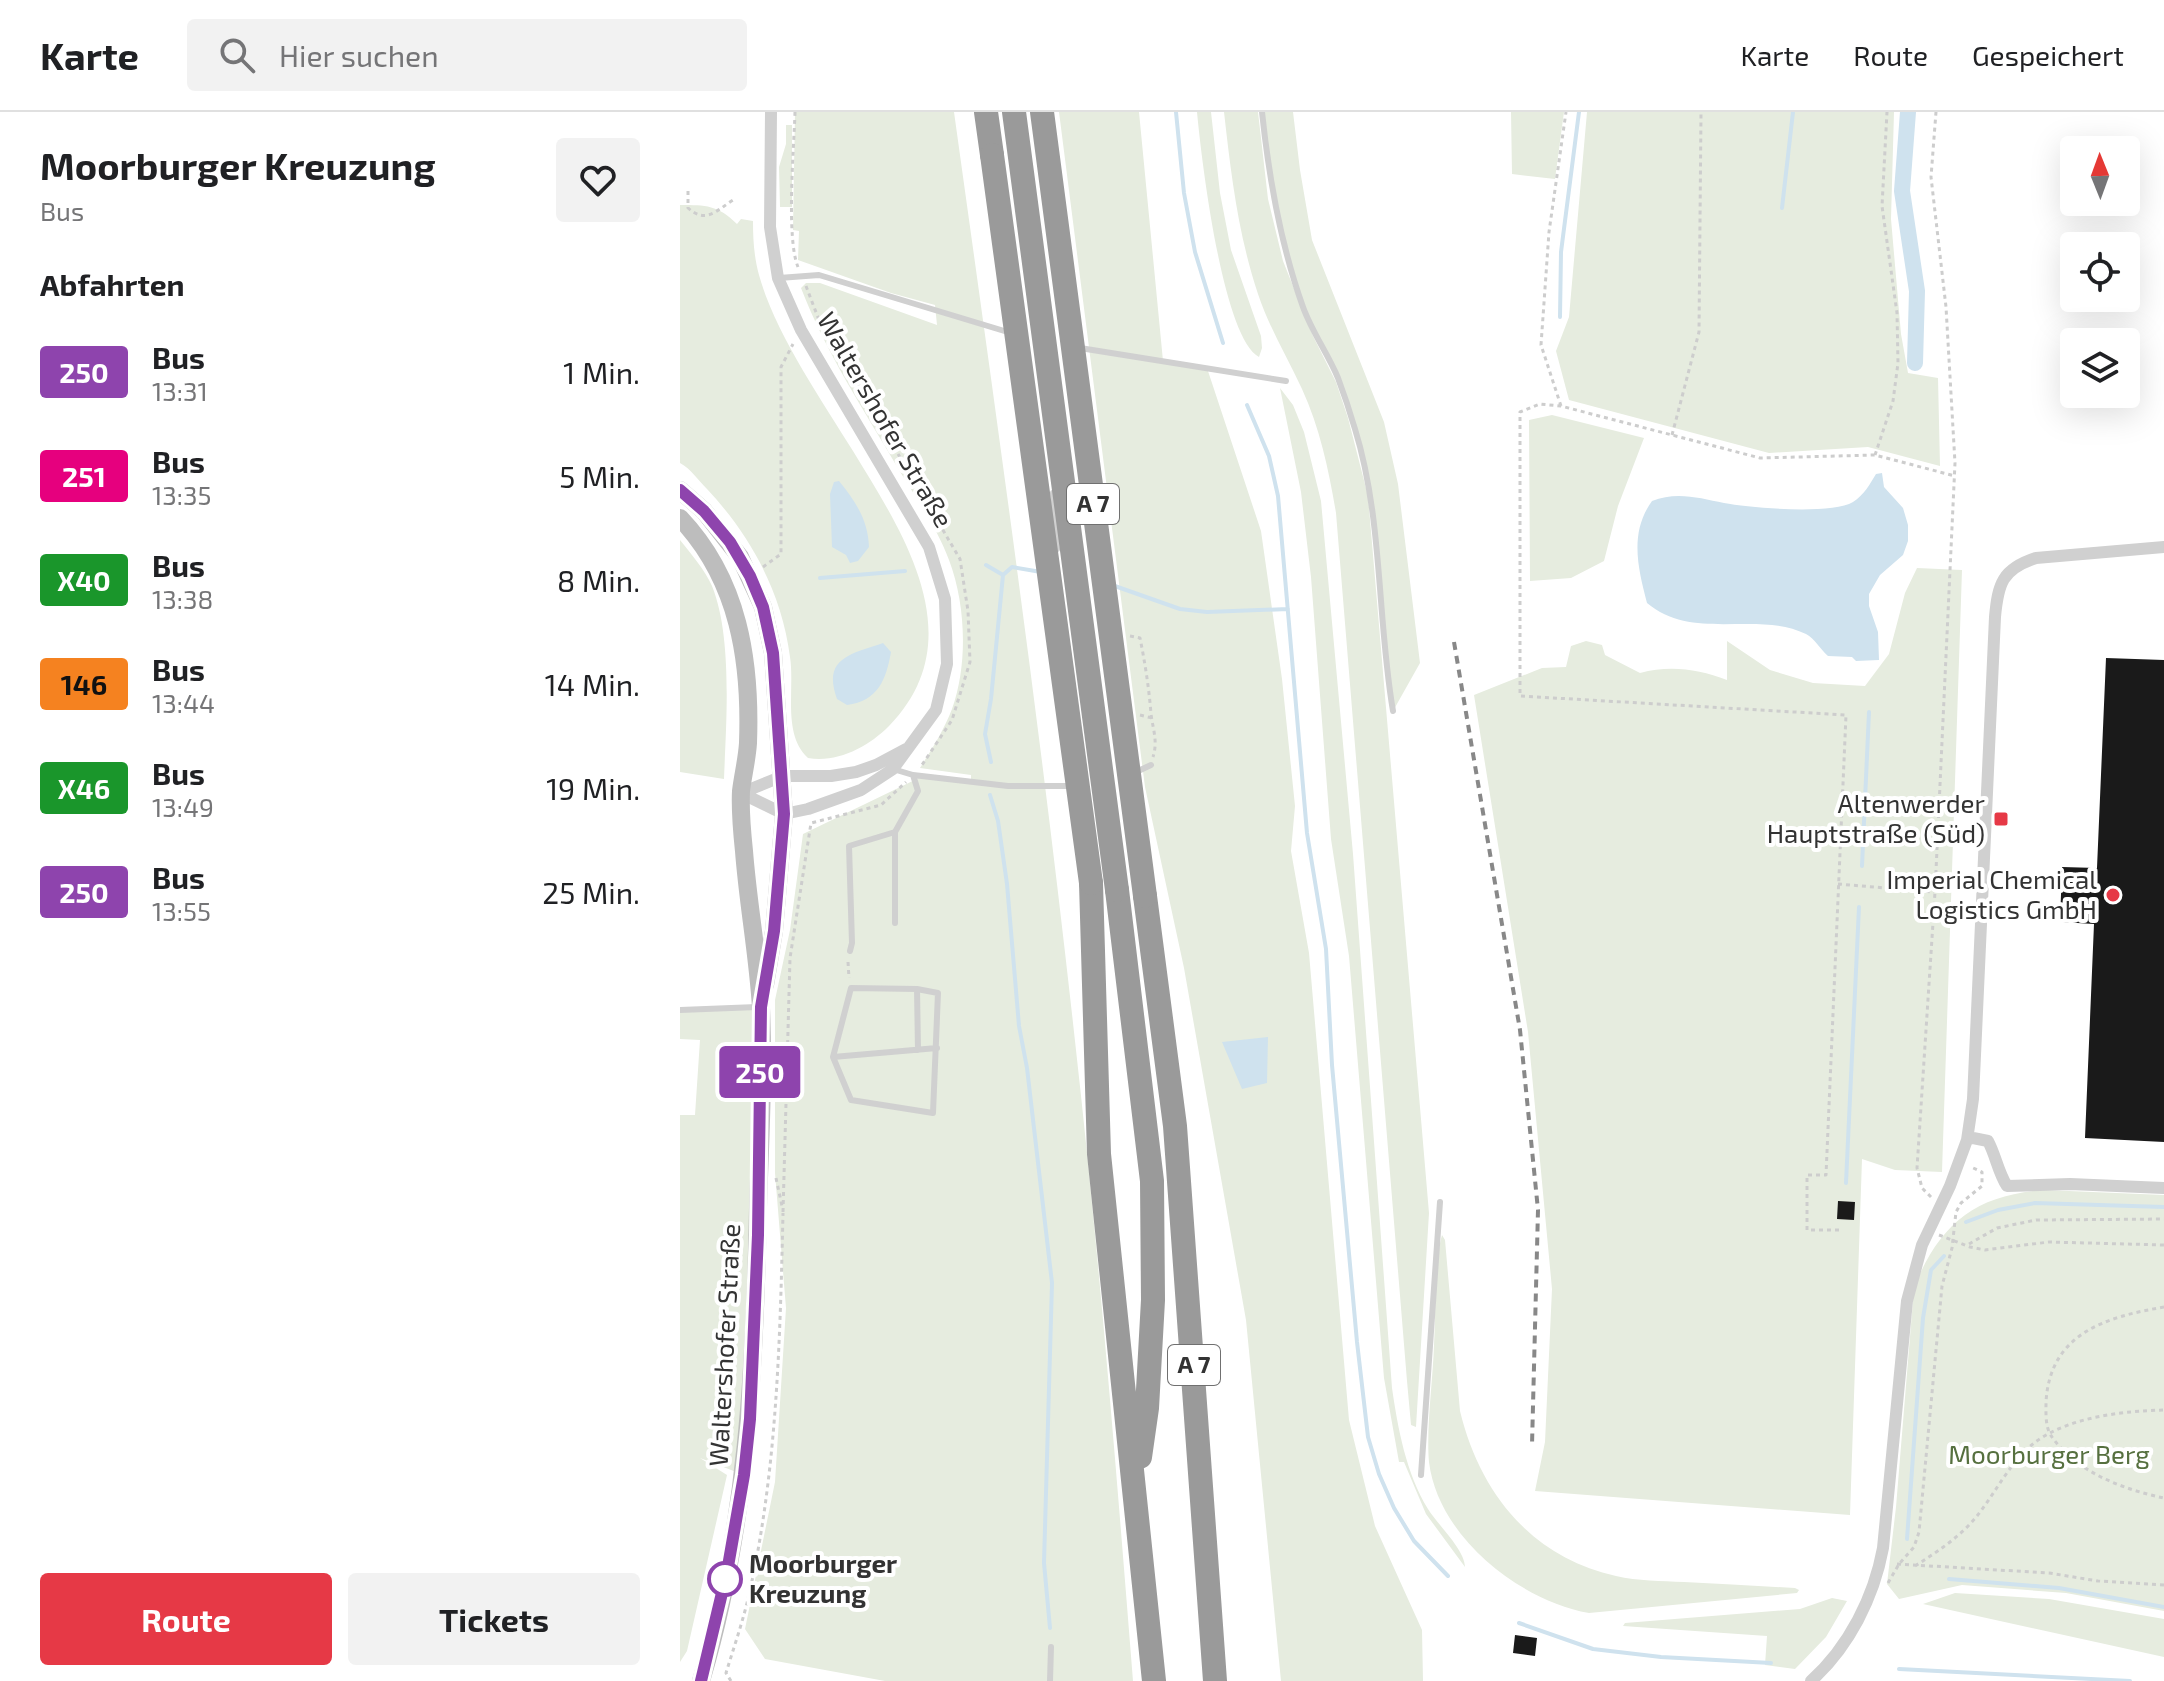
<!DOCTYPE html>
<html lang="de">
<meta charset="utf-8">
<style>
body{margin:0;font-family:"Exo 2",sans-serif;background:#f2f2f2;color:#202124;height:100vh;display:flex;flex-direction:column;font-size:30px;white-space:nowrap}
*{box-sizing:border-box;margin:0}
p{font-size:26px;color:#757577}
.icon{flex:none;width:44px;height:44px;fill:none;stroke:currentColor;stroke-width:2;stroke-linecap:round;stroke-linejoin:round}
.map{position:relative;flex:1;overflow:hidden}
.sheet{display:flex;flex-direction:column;background:#fff;width:680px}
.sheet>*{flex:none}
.badge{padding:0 16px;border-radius:6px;font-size:28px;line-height:52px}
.needle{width:52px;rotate:359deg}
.buttons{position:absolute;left:1380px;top:24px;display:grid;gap:16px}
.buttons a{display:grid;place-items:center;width:80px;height:80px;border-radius:8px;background:#fff;box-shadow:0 8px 32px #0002;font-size:40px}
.map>.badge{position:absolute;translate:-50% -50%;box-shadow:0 0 0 4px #fff}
h2{padding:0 40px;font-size:30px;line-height:72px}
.round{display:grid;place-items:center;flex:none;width:84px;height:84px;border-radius:8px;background:#f2f2f2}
.head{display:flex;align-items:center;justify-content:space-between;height:136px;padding:0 40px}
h1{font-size:38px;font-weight:700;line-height:60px}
.primary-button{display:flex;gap:16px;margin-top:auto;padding:16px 40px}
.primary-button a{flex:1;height:92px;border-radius:8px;background:#e63946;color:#fff;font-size:32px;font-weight:700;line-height:92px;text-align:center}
.primary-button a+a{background:#f2f2f2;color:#202124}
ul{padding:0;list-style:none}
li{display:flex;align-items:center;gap:24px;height:104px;padding:0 40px}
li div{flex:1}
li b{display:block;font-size:30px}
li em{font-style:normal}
li .badge{min-width:88px;font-weight:700;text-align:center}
header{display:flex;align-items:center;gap:48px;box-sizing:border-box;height:112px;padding:0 40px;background:#fff;border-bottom:2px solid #e0e0e0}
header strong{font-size:38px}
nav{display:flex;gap:44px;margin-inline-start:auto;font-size:28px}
.search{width:560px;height:72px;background:#f2f2f2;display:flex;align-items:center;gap:20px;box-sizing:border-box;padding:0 28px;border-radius:8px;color:#757577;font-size:30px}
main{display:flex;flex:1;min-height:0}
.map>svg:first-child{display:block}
.green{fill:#e6ecdf}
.water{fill:#cfe2ee}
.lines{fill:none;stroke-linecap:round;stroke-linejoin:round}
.stream{stroke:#cfe2ee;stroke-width:4}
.canal{stroke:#cfe2ee;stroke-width:16}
.building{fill:#1a1a1a}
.path{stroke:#cdcdcd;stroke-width:3;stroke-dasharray:4 4;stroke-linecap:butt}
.lane{stroke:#d0d0d0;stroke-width:6}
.street{stroke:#d0d0d0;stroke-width:12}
.secondary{stroke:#bdbdbd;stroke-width:18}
.highway{stroke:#9a9a9a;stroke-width:24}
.rail{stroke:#888;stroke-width:4;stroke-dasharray:8 6;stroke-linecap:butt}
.highway-bridge{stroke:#9a9a9a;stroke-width:24}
.line-casing{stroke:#fff;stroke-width:18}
.line{stroke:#8e44ad;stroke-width:12}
.poi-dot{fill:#e63946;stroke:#fff;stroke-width:3}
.stop-dot{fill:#fff;stroke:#8e44ad;stroke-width:4}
.labels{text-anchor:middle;stroke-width:8;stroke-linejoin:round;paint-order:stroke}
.shield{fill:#fff;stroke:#707070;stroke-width:2}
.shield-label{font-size:24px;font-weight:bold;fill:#333}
.street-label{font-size:26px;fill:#333;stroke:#fff}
.poi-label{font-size:26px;fill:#333;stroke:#fff;text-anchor:end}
.park-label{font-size:26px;fill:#56703f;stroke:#fff}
.stop-label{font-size:26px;font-weight:bold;fill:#333;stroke:#fff;text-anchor:start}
</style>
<header>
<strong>Karte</strong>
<div class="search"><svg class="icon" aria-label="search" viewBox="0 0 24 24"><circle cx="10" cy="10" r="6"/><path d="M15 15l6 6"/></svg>Hier suchen</div>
<nav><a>Karte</a><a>Route</a><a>Gespeichert</a></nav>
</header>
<main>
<section class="sheet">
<div class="head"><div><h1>Moorburger Kreuzung</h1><p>Bus</p></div><a class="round"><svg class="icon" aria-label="heart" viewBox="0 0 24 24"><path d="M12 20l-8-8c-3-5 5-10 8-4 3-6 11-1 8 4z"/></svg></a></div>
<h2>Abfahrten</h2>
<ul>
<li><span class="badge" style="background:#8e44ad;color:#fff">250</span><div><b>Bus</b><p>13:31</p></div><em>1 Min.</em></li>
<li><span class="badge" style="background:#e6007e;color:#fff">251</span><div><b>Bus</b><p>13:35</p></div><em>5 Min.</em></li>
<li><span class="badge" style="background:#1a962b;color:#fff">X40</span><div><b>Bus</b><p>13:38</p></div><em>8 Min.</em></li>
<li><span class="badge" style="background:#f58220;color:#111">146</span><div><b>Bus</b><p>13:44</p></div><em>14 Min.</em></li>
<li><span class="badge" style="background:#1a962b;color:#fff">X46</span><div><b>Bus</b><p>13:49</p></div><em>19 Min.</em></li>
<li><span class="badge" style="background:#8e44ad;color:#fff">250</span><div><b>Bus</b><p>13:55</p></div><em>25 Min.</em></li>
</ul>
<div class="primary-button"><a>Route</a><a>Tickets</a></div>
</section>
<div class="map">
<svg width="1484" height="1569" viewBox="0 0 1484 1569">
<rect width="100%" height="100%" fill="#fff"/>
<path class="green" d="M115 0H274C317 309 361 618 395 929 419 1142 436 1355 453 1569H205L85 1547 65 1517 95 1370 106 1196 95 1061V888L110 818 123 722 243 664 291 668V663L240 656C252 637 264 618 272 597 288 552 286 493 269 448 257 416 237 387 219 358 184 298 146 241 121 176L126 171H140L257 213 255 193 211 181 118 148 119 119 113 118Z
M379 0H459L483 249 527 256 581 419 602 567 615 694 611 739 629 841 669 1308 695 1414 742 1518 743 1569H601L566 1208 504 856 465 675Z
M517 0H531L540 81 551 138 581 224 582 236 579 245C542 225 521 43 517 0Z
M544 0H578L588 87 603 149 633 224 656 270 668 306 688 384 749 1101 736 1315 731 1313 727 1269 656 401C649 359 640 316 622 277 607 245 589 215 578 182 558 122 551 62 544 0Z
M582 0H613L620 58 632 128 704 310 718 372 740 551 713 599 689 373 657 265 624 198 604 135Z
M831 0H884L875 67 832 62Z
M907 0H1214L1211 107 1221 222 1228 261 1258 266 1260 354 1188 335 1089 341 889 288 876 239 889 205Z
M106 13H112V95H100L99 55 106 32Z
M0 93C26 93 38 93 57 112L61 107 73 109C73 127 74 145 79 163 95 221 141 287 173 339 223 421 294 527 209 614 188 635 158 651 128 646 102 622 115 577 110 545 102 481 71 424 27 377 18 368 11 357 0 351Z
M600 276 613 293 624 320 641 389 673 742 712 1276C718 1317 726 1361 748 1397 758 1413 785 1438 785 1455L746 1402 724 1350H719L704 1266 669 844 651 727 631 465 621 380Z
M872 303 964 326 938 394 924 449 891 466 850 469 849 308Z
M0 428C11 442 25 458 32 474 53 526 46 612 44 667L0 660Z
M1237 456 1282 458 1262 1060 1215 1058 1182 1047 1170 1403 855 1379 865 1330 872 1177 848 920 794 583 862 556 886 555 891 534 906 529 922 533 925 543 960 561C990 553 1018 557 1047 568V529L1090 558 1133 571 1185 574 1209 542 1225 481Z
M81 895 64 1363 20 1346 47 1363 7 1539 0 1550V1003H15L20 928 0 927V898Z
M1365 1078 1484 1083V1499L1386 1481 1282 1473 1219 1487 1207 1472 1216 1395 1234 1176C1259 1112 1296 1082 1365 1078Z
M762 1123 765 1128 780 1299C800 1381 851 1445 936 1464 958 1469 981 1469 1004 1470 1041 1472 1078 1474 1115 1476L1119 1478 1117 1481 909 1501C838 1488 758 1424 749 1350 746 1317 753 1267 754 1233 756 1201 754 1152 762 1123Z
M1275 1481 1369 1487 1484 1507V1545L1243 1492Z
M1152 1486 1167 1489 1146 1525 1115 1557 1085 1553 1087 1524 943 1514 945 1511 1120 1497Z"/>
<path class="water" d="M1202 361 1204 375 1223 396 1228 413V429L1223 443 1200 463 1189 482V494L1198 520 1199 548 1176 549 1172 545 1148 544C1140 537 1135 527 1126 522 1078 498 1013 530 967 491 958 456 949 421 972 389 996 379 1020 386 1044 391 1071 396 1151 403 1173 390 1184 383 1190 372 1196 362Z
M159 369C176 390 188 408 189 435L178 449 170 451 166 443 152 435 150 382 154 370Z
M203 531 211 540C206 568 198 589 167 593L157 587C142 546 171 542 203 531Z
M588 925 587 971 562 977 542 930Z"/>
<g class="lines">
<path class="stream" d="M496 0 504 81 515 140 543 231
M1102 96 1113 0
M880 205 881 140 899 0
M567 293 589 344 598 384 627 721 646 837 652 953 677 1230 688 1325 699 1362 714 1396 734 1429 768 1464
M306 453 323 463 311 587 305 622 311 650
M323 463 332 455 361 460
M140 466 225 459
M432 473 500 497 527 500 608 497
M310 683 318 709 327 772 339 914 347 956 372 1171 364 1451 370 1516
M1182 754 1189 600
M1166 1071 1179 795
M1286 1110 1318 1098 1355 1091 1484 1095
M1227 1427 1243 1206 1251 1158 1264 1144
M1269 1467 1379 1476 1484 1495
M839 1511 913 1537 981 1545 1091 1551
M1219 1557 1450 1569"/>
<path class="canal" d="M1228 0 1222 79 1237 179 1235 251"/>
</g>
<path class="building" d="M1426 546 1484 548V1030L1405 1026 1414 812 1380 810 1382 755 1417 756Z
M1158 1089 1175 1090 1174 1108 1157 1107Z
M835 1523 857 1526 855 1544 833 1541Z"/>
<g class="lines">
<path class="path" d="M115 0C114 36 106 126 118 155
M8 79V96C26 112 36 99 53 88
M126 174 139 208 280 447 288 499 290 550 272 608 242 653
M881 294 861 233 869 120 886 0
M992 323 1019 220 1021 0
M1195 343 1213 289 1218 251 1217 201 1202 94 1207 0
M83 455 101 442V255L113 232
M450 524 460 526C465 551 469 576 471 602 473 618 478 629 473 645
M460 603 472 606
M1158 772 1254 780
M168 850 169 866
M96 1066 102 1094
M1251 1085 1242 1076 1237 1056 1255 780 1275 351 1266 195 1251 65 1256 0
M103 1100 110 846 131 711 201 693 226 670
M1159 1118H1127V1063H1146L1166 603 840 584V300L860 292 881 294 1080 346 1195 343 1275 364
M1259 1123 1290 1135 1305 1138 1369 1130 1484 1133
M1289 1132 1317 1116 1356 1108 1484 1107
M1484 1195C1426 1205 1370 1221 1366 1290 1366 1301 1365 1316 1372 1325 1396 1360 1445 1378 1484 1386
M1217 1452 1369 1461 1418 1469 1484 1473
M1235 1454C1257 1440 1280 1425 1297 1404 1316 1380 1330 1350 1354 1331 1388 1305 1443 1299 1484 1298
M1208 1471 1219 1452 1234 1435 1239 1420 1262 1174 1272 1136 1276 1100 1281 1091 1302 1074V1060L1291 1055
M51 1569 46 1561C53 1538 61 1515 67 1491 97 1365 100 1230 103 1101"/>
<path class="lane" d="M582 0C589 67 600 131 623 195 632 220 648 242 658 266 664 282 670 300 675 317 703 408 697 506 713 599
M99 166 139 163 331 221
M400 236 606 269
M373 381 377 437
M213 657 233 663 328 674H392
M456 660 471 653
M215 811V720L238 679 233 663
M170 839 172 831 169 734 215 720
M171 876 237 877 258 881 253 1001 171 988 153 945Z
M237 877 238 938
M0 898 77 895
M153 945 257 936
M741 1363 760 1090
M370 1569 371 1535"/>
<path class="street" d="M61 681 104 702 128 697 181 678 213 657 256 598 267 552 265 487 249 435 121 218 98 166 90 115 91 0
M61 681 103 664H151L176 660 196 653 226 637
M1288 1025 1308 1029C1316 1044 1318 1060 1327 1074L1390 1072 1484 1076
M1131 1569C1169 1535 1194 1485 1203 1436L1227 1189 1242 1133 1270 1074 1287 1028 1293 987 1315 505C1318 472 1322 457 1356 446L1484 435"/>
<path class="secondary" d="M0 378 24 399 60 445 83 495 93 541 104 702 94 819 85 873
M0 406C59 468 71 549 68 631 67 647 63 663 61 679 60 698 62 720 64 739 68 792 78 844 81 896 84 962 80 1029 78 1096 75 1256 67 1415 21 1569"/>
<path class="highway" d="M306 0 312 43
M411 771 419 1042 474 1569
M437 778 472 1069 473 1188 467 1296 460 1345
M465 784 495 1014 535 1569"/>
<path class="rail" d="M774 530 840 918 858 1098 852 1333"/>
<path class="highway-bridge" d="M334 0 437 778
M362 0 465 784
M312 43 411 771"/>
</g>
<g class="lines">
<g class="line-casing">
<path id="line" d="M0 378 24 399 50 430 70 464 83 495 93 541 104 702 94 819 81 895 78 1123 70 1307 64 1363 47 1460 21 1569"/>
</g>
<use href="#line" class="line"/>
</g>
<g class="poi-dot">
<rect x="1313" y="699" width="16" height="16" rx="4"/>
<circle cx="1433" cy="783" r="8"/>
</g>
<circle class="stop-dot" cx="45" cy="1467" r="16"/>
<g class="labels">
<g class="shield">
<rect x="387" y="372" width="52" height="40" rx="6"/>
<rect x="488" y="1233" width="52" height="40" rx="6"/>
</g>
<g class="shield-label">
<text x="413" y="400">A 7</text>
<text x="514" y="1261">A 7</text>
</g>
<g class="street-label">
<text transform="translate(205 308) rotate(60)" y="9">Waltershofer Straße</text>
<text transform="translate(45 1233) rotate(-87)" y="9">Waltershofer Straße</text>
</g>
<g class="poi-label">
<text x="1305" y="701">Altenwerder<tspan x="1305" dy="30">Hauptstraße (Süd)</tspan></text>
<text x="1417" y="777">Imperial Chemical<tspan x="1417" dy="30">Logistics GmbH</tspan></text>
</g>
<g class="park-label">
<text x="1369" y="1352">Moorburger Berg</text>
</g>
<g class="stop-label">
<text x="69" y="1461">Moorburger<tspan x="69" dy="30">Kreuzung</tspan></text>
</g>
</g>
</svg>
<div class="buttons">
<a><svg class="needle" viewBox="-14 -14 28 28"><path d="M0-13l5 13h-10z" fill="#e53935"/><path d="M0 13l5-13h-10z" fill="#757577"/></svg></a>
<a><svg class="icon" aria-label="locate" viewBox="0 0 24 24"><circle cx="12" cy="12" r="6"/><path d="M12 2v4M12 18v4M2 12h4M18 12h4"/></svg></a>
<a><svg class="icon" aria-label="layers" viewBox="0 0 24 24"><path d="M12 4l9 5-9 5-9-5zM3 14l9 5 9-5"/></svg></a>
</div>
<b class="badge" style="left:80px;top:960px;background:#8e44ad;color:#fff">250</b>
</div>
</main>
